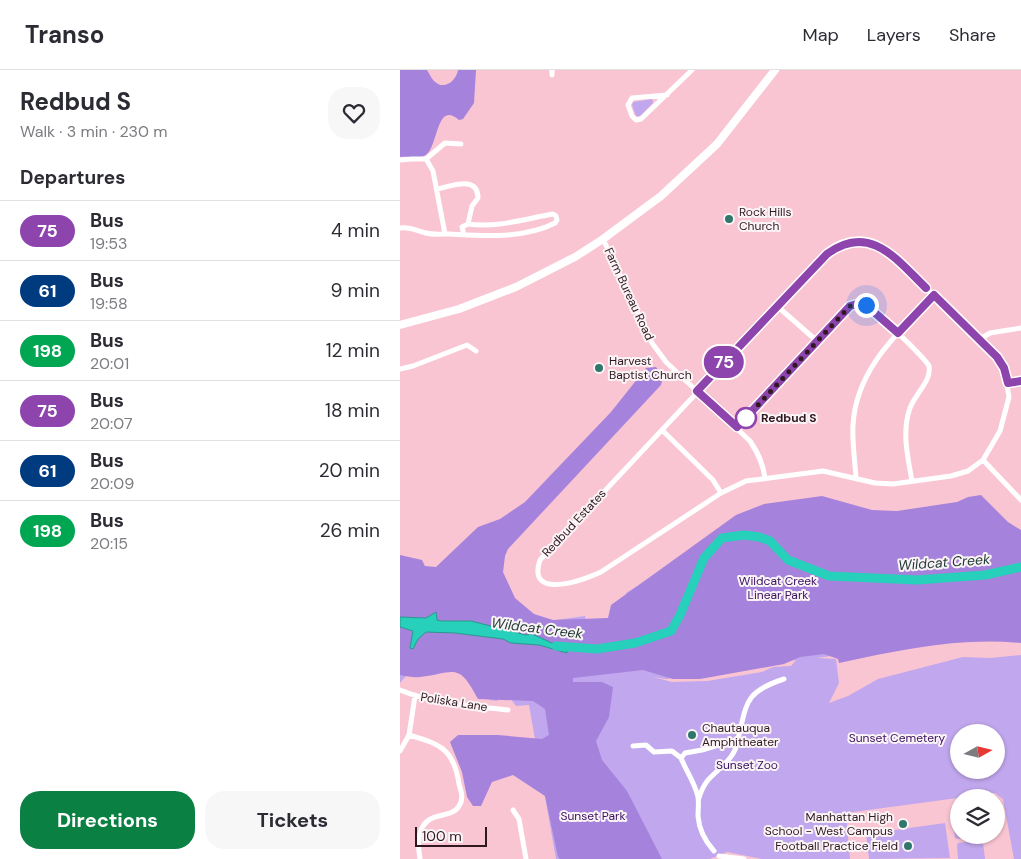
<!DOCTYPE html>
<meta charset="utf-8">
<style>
body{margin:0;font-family:"DM Sans",sans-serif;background:#f7f7f7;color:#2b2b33;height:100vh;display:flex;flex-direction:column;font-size:19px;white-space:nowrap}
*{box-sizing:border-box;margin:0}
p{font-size:16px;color:#7c7c81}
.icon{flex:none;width:28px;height:28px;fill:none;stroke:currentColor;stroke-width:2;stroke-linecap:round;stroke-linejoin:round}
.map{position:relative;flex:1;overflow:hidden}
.sheet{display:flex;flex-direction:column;background:#fff;width:400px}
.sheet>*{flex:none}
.badge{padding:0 10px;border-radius:16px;font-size:18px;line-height:32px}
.needle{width:32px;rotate:82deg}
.tools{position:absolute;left:550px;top:654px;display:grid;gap:10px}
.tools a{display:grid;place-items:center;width:55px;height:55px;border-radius:50%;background:#fff;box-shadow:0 1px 4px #0004;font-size:25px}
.scale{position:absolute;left:15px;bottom:12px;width:72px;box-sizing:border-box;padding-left:5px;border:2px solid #301820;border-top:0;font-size:14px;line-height:18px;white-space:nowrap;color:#301820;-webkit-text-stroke:4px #fbf4f6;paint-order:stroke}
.you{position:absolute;width:25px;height:25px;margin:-12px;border:4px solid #fff;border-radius:50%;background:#1a73e8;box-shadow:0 0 0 8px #1a73e833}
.map>.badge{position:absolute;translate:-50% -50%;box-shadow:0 0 0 2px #fff}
h2{padding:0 20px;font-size:19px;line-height:45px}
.round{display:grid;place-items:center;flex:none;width:52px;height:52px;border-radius:20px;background:#f7f7f7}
.overview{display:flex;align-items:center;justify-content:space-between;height:85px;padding:0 20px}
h1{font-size:24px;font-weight:700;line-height:38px}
.button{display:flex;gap:10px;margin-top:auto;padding:10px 20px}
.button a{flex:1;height:58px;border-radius:20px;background:#0b8043;color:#fff;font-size:20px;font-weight:700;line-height:58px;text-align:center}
.button a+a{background:#f7f7f7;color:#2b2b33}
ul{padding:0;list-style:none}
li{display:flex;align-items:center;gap:15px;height:60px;padding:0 20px;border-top:1px solid #e1e1e2}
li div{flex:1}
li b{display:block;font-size:19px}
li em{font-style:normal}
li .badge{min-width:55px;font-weight:700;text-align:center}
header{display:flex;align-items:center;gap:30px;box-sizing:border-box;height:70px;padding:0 25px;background:#fff;border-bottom:1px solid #e1e1e2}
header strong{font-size:24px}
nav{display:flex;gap:28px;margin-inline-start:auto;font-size:18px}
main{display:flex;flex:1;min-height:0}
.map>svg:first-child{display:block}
.green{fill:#c1a7ed;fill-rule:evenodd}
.forest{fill:#a582db}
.water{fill:#27d0ba;stroke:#2a998c}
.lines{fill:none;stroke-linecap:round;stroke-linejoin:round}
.river{stroke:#27d0ba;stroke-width:9}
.street{stroke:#fff;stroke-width:5}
.primary{stroke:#fff;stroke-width:8}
.line-casing{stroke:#fff;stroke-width:11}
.line{stroke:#8e44ad;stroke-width:8}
.walk{stroke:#301820;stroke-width:5;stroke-dasharray:0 9}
.poi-dot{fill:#31766b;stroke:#fbf4f6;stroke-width:2}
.stop-dot{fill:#fff;stroke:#8e44ad;stroke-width:2.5}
.labels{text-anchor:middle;stroke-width:4;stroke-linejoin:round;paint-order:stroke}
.poi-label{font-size:12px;fill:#301820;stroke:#fbf4f6;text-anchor:start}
.street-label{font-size:12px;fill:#301820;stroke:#fbf4f6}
.stop-label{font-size:12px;font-weight:bold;fill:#301820;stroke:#fbf4f6;text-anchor:start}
.park-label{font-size:12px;fill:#381060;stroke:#fbf4f6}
.water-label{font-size:14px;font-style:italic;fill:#1d3732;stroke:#fbf4f6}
</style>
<header>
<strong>Transo</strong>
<nav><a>Map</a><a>Layers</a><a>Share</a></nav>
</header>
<main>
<section class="sheet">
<div class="overview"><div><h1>Redbud S</h1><p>Walk · 3 min · 230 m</p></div><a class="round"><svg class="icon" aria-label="heart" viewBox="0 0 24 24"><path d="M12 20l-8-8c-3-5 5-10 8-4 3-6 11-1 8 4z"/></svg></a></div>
<h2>Departures</h2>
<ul>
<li><span class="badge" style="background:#8e44ad;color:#fff">75</span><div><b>Bus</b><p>19:53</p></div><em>4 min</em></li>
<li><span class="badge" style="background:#003b80;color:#fff">61</span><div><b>Bus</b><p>19:58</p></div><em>9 min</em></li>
<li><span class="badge" style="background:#00a651;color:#fff">198</span><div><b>Bus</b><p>20:01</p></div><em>12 min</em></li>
<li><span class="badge" style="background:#8e44ad;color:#fff">75</span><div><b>Bus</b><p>20:07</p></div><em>18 min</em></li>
<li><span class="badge" style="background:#003b80;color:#fff">61</span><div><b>Bus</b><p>20:09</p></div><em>20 min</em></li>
<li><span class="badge" style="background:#00a651;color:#fff">198</span><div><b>Bus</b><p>20:15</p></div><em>26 min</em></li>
</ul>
<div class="button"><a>Directions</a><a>Tickets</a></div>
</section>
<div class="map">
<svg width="621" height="789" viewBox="0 0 621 789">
<rect width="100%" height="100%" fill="#fac5d3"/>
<path class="green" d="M252 29 253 33 240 46H236L232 35 233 32Z
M332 457 621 559 417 588 436 589 439 613 429 633 448 626 478 609 563 587 590 588 621 585V789H614L603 729 595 723 446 743 450 789H362L327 782 310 789H156L129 635 116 636 110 628H100L97 631 89 630 84 596 7 605 0 613V576L105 535 148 551 185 546 186 553 230 547 226 523ZM396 590 391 596 373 597 362 602 307 611 272 612 253 607 266 609ZM559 662H596V700H559Z
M559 743V765H581L580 766 558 769 555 768 552 746 554 744Z
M545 753 550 788 469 789 466 764Z
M581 770 583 772 585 789H558L557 775 558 773Z"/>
<path class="forest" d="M0 0H27C29 3 31 8 34 11 44 21 56 11 58 0H76L74 33 63 49 59 50C35 29 39 80 24 86 18 89 7 86 0 87Z
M256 297 263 307 261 315 108 479 105 486 103 502 115 528 134 544 153 550 208 548 211 535 336 445 364 434 422 426 472 440 497 441 557 432 568 427 581 425 608 452 621 460V573C559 567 500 580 439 593L438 589 424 584 400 587 384 594 300 609H273L243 600 173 608V612H202L213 617 209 647 196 671 202 690 227 721 262 789H160L158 787 145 726 113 705 92 712 81 736H73L67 727 62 702 50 672 58 665H98L142 669 149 665 145 639 133 631 78 629C58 591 55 603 20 607 14 608 6 606 0 605V485L22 490 25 496 36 497 78 457 100 449 125 432 211 342 246 298Z"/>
<path class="water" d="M36 542 37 550 41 551H71L126 565 132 564 152 573 166 574 167 583 139 575 111 573 103 569 55 563 26 562 18 569 13 579 10 578 13 561 0 557V547L26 548Z"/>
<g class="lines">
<path class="river" d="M156 576 197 579 235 573 271 561 280 545 304 488 322 468 344 465 359 467 370 471 388 490 429 506 517 510 585 505 621 497"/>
<path class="street" d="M152 0V5
M267 25 232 28 228 35 232 46 236 50 241 49 292 0
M26 89 45 73 61 74
M0 90 12 89H26L33 101 45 164
M37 119C52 116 78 105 78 128L72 136 68 154
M0 158C10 156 17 161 26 163 33 165 42 164 49 164 83 166 124 169 155 153L157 150 156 146 153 144C124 149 97 158 68 154L62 157 64 165
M203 169 252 273 266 292 350 371C358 383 363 393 365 408
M464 171 477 174 487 181 580 269 597 287 604 298 609 327 600 361 583 390 568 401 551 406 493 414 475 413 423 401 346 411 321 423 201 502C184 510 126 531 140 490L427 184 444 174Z
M377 236 417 271
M580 269 590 263 621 258
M0 299 13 296 67 275 76 281
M608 313 621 311
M337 357 450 236C455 234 461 233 466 235 474 239 524 287 529 296 532 312 513 325 509 341 502 364 508 388 512 411
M262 360 313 410 321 423
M583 390 621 430
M456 408C455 391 452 373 453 355 456 299 498 263 534 225
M0 620C34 634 72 636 108 640
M9 665C40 674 54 679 59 714 61 721 64 729 59 736 55 743 47 744 39 746 17 750 17 771 20 789
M233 676 246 675 254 682 272 681 281 688
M0 681 9 665 15 626
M299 728C301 721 304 715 308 710 320 697 336 688 338 669
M113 740 119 749 126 789
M314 781C305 771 299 760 298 746 298 740 299 733 298 727 295 713 286 701 281 688L285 683 302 680 338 669C347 633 344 622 384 609
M319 786 344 789"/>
<path class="primary" d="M0 255 59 239 116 217 175 187 203 169 261 126 317 74 375 0"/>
</g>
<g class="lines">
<g class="line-casing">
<path id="line" d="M526 218C497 190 470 152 427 184L297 321 337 357 450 236 457 234 466 235 498 263 534 225 597 287 604 298 608 313 621 311"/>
</g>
<use href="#line" class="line"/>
<path class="walk" d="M346 348 450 236 457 234 466 235"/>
</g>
<g class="poi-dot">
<circle cx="329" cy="149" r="5"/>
<circle cx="199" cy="298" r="5"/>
<circle cx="292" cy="665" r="5"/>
<circle cx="503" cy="754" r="5"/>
<circle cx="508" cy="776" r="5"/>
</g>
<circle class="stop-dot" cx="346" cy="348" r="10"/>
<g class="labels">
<g class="poi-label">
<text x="339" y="146">Rock Hills<tspan x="339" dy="14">Church</tspan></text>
<text x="209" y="295">Harvest<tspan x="209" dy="14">Baptist Church</tspan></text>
<text x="302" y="662">Chautauqua<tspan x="302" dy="14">Amphitheater</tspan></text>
<text x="493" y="751" text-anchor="end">Manhattan High<tspan x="493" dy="14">School - West Campus</tspan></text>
<text x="498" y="780" text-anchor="end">Football Practice Field</text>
</g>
<g class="street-label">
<text transform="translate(229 224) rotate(65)" y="4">Farm Bureau Road</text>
<text transform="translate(174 453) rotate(-47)" y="4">Redbud Estates</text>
<text transform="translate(54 632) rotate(9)" y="4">Poliska Lane</text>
</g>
<g class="stop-label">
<text x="361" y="352">Redbud S</text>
</g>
<g class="park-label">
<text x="378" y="515">Wildcat Creek<tspan x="378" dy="14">Linear Park</tspan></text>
<text x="497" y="672">Sunset Cemetery</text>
<text x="347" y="699">Sunset Zoo</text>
<text x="193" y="750">Sunset Park</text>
</g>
<g class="water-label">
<text transform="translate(544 492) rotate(-4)" y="5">Wildcat Creek</text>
<text transform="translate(137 558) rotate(7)" y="5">Wildcat Creek</text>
</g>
</g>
</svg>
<div class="tools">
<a><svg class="needle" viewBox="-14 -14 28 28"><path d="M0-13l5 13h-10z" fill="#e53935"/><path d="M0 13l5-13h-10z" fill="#7c7c81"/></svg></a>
<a><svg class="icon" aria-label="layers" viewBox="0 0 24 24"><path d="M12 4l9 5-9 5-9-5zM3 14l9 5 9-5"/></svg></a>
</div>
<div class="scale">100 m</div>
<div class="you" style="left:466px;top:235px"></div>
<b class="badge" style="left:324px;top:292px;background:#8e44ad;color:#fff">75</b>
</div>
</main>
